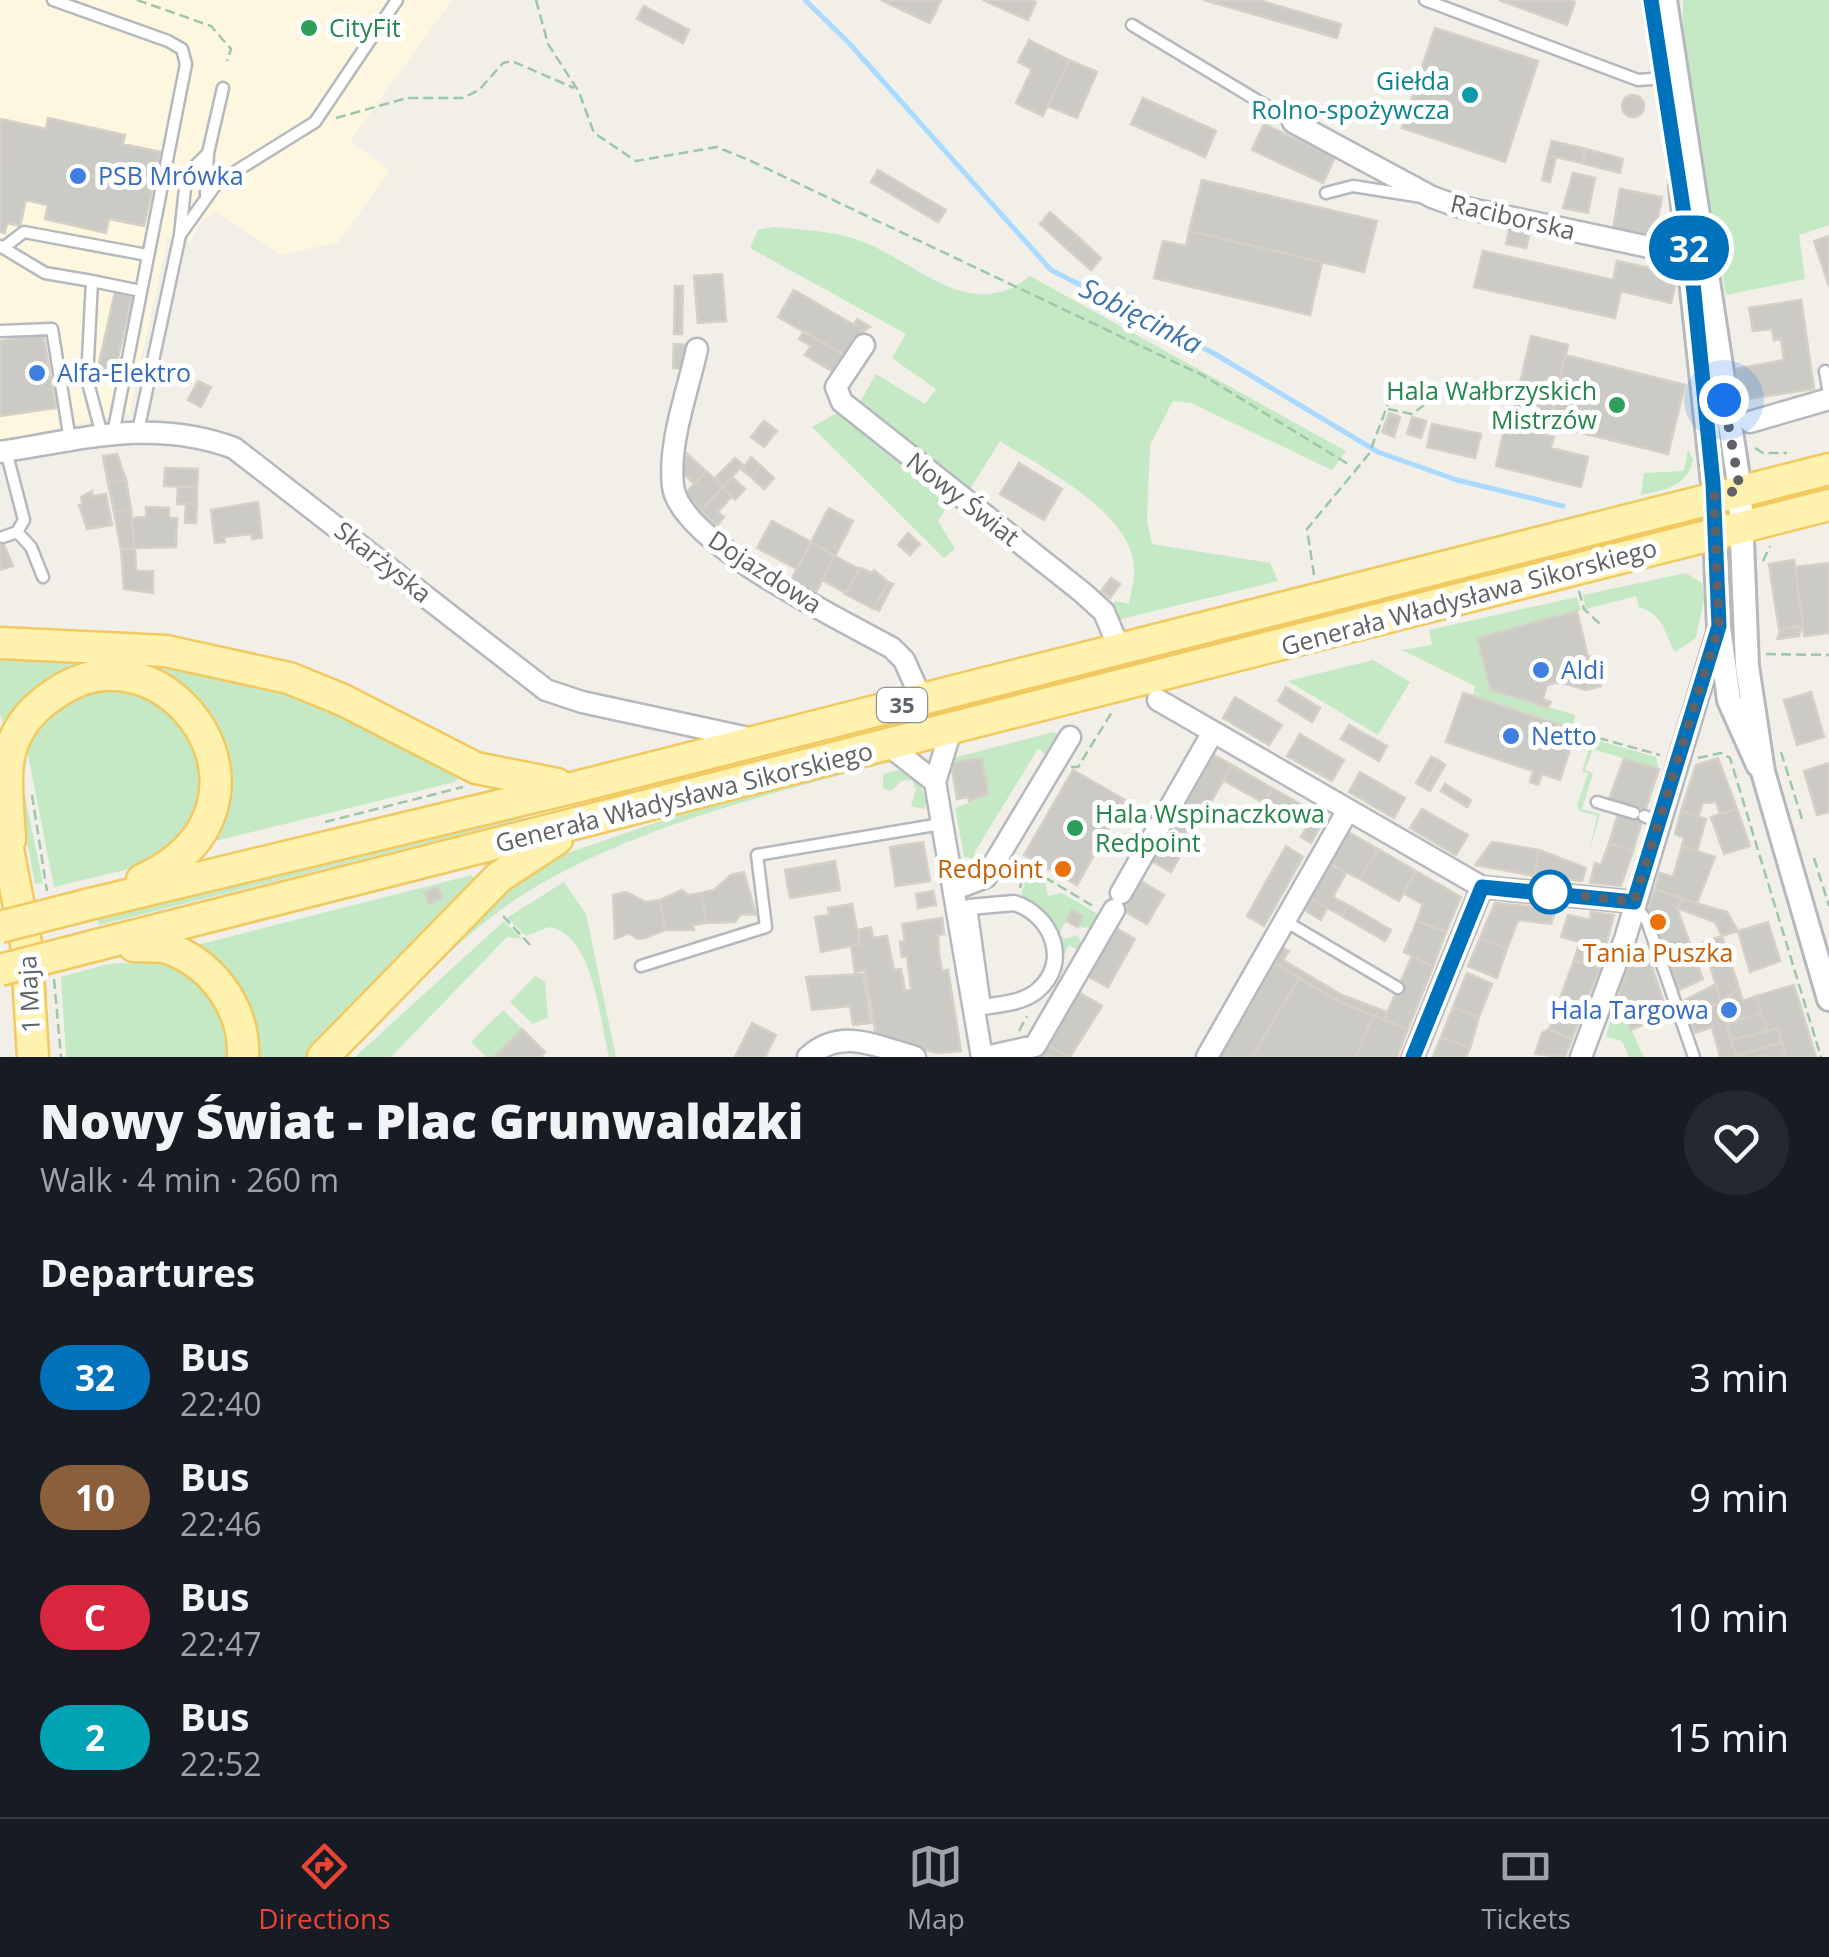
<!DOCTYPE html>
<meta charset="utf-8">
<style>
body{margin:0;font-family:"Open Sans",sans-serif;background:#242831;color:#f1f3f6;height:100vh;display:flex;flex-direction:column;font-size:38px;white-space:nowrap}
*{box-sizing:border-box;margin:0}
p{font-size:32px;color:#9ea1a6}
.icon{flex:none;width:55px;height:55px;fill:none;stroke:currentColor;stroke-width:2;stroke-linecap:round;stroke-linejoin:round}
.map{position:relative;height:1057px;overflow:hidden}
.sheet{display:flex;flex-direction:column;background:#171b24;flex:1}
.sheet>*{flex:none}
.badge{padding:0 20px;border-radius:32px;font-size:35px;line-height:65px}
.you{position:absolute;width:50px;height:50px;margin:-25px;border:8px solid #fff;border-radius:50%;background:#1a73e8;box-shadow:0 0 0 15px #1a73e833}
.map>.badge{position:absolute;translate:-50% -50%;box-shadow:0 0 0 5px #fff}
h2{padding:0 40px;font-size:38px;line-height:90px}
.round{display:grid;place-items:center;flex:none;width:105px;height:105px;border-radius:52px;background:#242831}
.head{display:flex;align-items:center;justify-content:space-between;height:170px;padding:0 40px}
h1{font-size:48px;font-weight:800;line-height:75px}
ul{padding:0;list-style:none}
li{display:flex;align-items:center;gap:30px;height:120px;padding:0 40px}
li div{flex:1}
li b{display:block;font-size:38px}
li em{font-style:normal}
li .badge{min-width:110px;font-weight:700;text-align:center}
.dock{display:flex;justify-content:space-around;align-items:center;height:140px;border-top:2px solid #363941;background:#171b24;font-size:28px;color:#9ea1a6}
.dock a{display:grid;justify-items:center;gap:5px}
.dock .active{color:#ea4335}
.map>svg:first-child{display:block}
.commercial{fill:#fef7e0}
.green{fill:#c5e8c5}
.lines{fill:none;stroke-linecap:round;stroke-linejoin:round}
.stream{stroke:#aadaff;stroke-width:5}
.building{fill:#cccac5;stroke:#d6d1c6;stroke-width:2.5}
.service-casing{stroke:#b5b8bc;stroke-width:15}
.pedestrian-casing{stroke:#b5b8bc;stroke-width:19}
.minor-casing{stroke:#b5b8bc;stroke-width:25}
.tertiary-casing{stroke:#b5b8bc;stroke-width:28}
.primary-casing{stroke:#f2c960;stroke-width:35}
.path{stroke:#9cc7a9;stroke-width:2.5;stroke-dasharray:10 5;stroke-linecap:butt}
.service{stroke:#fff;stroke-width:10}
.pedestrian{stroke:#fff;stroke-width:14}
.minor{stroke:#fff;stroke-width:20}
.tertiary{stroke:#fff;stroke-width:22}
.primary{stroke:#fff2af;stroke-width:30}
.primary-bridge-casing{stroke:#f2c960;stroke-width:35;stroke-linecap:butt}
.primary-bridge{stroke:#fff2af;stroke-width:30}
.line-casing{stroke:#fff;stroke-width:22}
.line{stroke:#0072bc;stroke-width:15}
.walk{stroke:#5f6368;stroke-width:10;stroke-dasharray:0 18}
.leisure-dot{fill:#2e9e5b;stroke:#fff;stroke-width:4}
.culture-dot{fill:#0f9aa8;stroke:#fff;stroke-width:4}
.shop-dot{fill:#3f7fe0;stroke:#fff;stroke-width:4}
.food-dot{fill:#e8710a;stroke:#fff;stroke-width:4}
.stop-dot{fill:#fff;stroke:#0072bc;stroke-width:5}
.labels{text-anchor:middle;stroke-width:10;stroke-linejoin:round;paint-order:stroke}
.shield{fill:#fff;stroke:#8f9295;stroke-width:2.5}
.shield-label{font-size:22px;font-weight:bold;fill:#5f6368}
.leisure-label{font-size:25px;fill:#27864d;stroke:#fff;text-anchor:start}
.culture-label{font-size:25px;fill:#0d838f;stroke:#fff;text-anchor:end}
.shop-label{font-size:25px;fill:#366cbe;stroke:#fff;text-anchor:start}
.street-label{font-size:25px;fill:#5f6368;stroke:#fff}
.food-label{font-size:25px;fill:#c56008;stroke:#fff;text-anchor:end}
.water-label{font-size:28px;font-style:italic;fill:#4174aa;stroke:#fff}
</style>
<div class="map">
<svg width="1829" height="1057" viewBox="0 0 1829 1057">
<rect width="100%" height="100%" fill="#f1efe8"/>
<path class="commercial" d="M0 0H452L350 141 390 170 339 242 281 255 214 211 199 224 191 242 168 237 129 414 0 440Z"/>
<path class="green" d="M1683 0H1829V225L1799 235 1805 279 1726 295 1683 48Z
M773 227C803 230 839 231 866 243 920 265 972 324 1030 276L1346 451 1332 470 1191 403 1173 401 1150 445 1147 521 1152 544 1270 563 1278 581 1117 620 1108 607 1116 601 1129 604C1131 592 1135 578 1134 566 1130 511 1040 466 1000 441L967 494 860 402 876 374 925 404 936 389 892 358 906 334 750 248 758 230Z
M844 409 950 502 938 521 955 549 944 558 812 427Z
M1688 449 1693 460C1686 488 1666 489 1641 495L1644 473 1684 471Z
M1686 573 1702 583 1704 599 1696 638 1675 652C1664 633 1664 614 1639 607L1636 596 1586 609 1583 595Z
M1577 597 1581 610 1477 638 1491 690 1575 715 1572 729 1473 696 1475 686 1402 650 1432 645 1429 630Z
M1299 620 1301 628 974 709 972 701Z
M0 654 166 659 337 707 464 768 455 782 215 841 224 775 139 669 9 734 0 715Z
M1373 660 1410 682 1378 735 1288 681Z
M143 688 195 731 205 793 179 839 137 867 54 887 26 744 30 729 80 689Z
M1054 732 1061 738 1050 757 1038 749 974 853 986 861 980 870 974 860 964 856 955 808 981 798 982 758 951 763 953 758Z
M1592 739 1656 757 1659 769 1593 749 1585 770 1593 773 1582 809 1600 814 1589 854 1597 816 1580 811 1577 805 1588 774 1582 771Z
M17 758 43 883 35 884 15 776Z
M881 761 891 762C775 792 635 827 532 889 462 931 402 1000 344 1057H335L502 889 547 860 728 798Z
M898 770 920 784 927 802 924 809 911 806 916 789 912 780 901 781 891 791 883 788V774Z
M522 813 523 819 99 925 97 919Z
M1027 872 1045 883 1048 896 1062 893 1101 916C1094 925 1090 931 1078 926L1083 916 1071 910 1059 935 1066 939 1077 935 1083 945 1080 951 1069 945 1058 966 1067 972 1056 970 1050 979 1059 985 1048 983 1039 999 1033 994 1043 985 1054 940 1019 904Z
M472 875 475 884 307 1057H251L189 947Z
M564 882 586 914 616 1057H609C600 1020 593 933 549 927L526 936 507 918Z
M504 921 522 939 507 937 391 1057H355Z
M152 961C216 971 221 1003 236 1057H66L61 977 108 964Z
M535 976 545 982 548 1017 533 1024 510 1002Z
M1617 999 1644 1057H1629L1622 1041 1606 1037Z
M503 1010 522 1029 494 1057H486L471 1042Z"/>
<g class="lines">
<path class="stream" d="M805 0 849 43 1051 270 1215 354 1378 452 1457 480 1563 506"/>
</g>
<path class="building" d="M881 0H941L930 23Z
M983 0H1030L1036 2 1028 20Z
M1204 0H1258L1341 24 1337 38Z
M1499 0H1569L1575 2 1567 25Z
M644 6 689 30 683 43 637 19Z
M1435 28 1538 61 1505 162 1402 128Z
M1029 40 1069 60 1043 116 1016 103 1032 69 1018 62Z
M1069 60 1097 72 1077 118 1048 106Z
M1622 106a11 11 0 1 1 22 0a11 11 0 1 1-22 0Z
M1143 98 1216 131 1205 157 1131 124Z
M48 118 125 135 123 144 161 152 144 226 109 219 106 233 45 219 48 205 26 200 20 226 7 223 5 233 0 232 1 119 46 129Z
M1264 124 1335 157 1323 183 1252 150Z
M1552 141 1586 149 1582 163 1548 155Z
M1586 149 1623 159 1620 173 1582 163Z
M1548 155 1556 157 1550 182 1542 180Z
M878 170 946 210 938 222 871 182Z
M1573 173 1595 178 1588 213 1563 208Z
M1202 180 1377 221 1364 272 1189 231Z
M1620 189 1662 197 1653 242 1612 234Z
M1050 212 1077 236 1066 248 1040 224Z
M1509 230 1530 232 1526 248 1506 244Z
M1189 231 1322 262 1310 315 1154 278 1163 241 1186 246Z
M1077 236 1101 258 1091 270 1066 248Z
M1829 236V286L1814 241Z
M1483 251 1613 280 1617 261 1678 274 1671 303 1621 291 1615 318 1474 287Z
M722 274 726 321 698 323 694 276Z
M675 286H683L682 334H674Z
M794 290 854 325 857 319 870 327 862 332 848 357 778 317Z
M115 292 132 296 114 376 97 372Z
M1801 300 1814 389 1740 400 1735 369 1784 360 1781 339 1774 340 1772 329 1753 331 1749 308Z
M804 331 847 356 837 374 805 355 811 346 799 339Z
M43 333 56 408 0 416V341Z
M1531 336 1568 345 1547 434 1510 425Z
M674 344 689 345 687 369 673 368Z
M1565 355 1685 385 1668 454 1549 425Z
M198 381 211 387 201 407 188 400Z
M1389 413 1400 417 1394 437 1382 432Z
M1412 417 1426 421 1421 438 1407 434Z
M764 421 777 431 764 447 751 437Z
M1432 424 1481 434 1475 458 1427 447Z
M1505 425 1554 437 1551 448 1588 457 1581 487 1496 466Z
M686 453 706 471 694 484 682 472Z
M117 454 126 480 108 483 103 456Z
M751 457 761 466 751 477 742 470Z
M735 458 743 465 723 487 714 479Z
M1019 463 1062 489 1044 520 1000 494Z
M761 466 774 478 764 489 751 477Z
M165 468 198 469 197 487 164 486Z
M706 471 723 487 701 511 684 495Z
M732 477 745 489 735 500 723 487Z
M126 480 131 509 114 512 108 483Z
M178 486 197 487V504H177Z
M723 487 732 496 718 512 724 517 717 526 701 511Z
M92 491V496L106 494 112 525 87 529 79 505 83 504 81 497Z
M258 502 262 538 252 539V534L224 537 225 542 215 543 211 510Z
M186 504H197L196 523H185Z
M146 507 169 508V518H177L176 547 134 548 132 518 146 517Z
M829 508 853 521 835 556 811 542Z
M131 509 135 549H121L114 512Z
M772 521 811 542 797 569 757 548Z
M908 533 920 544 910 555 898 545Z
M0 535 13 566 0 570Z
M811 542 835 556 816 592 791 580Z
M121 549H135L136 571H153V593L124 589Z
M835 556 859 569 846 593 822 580Z
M1794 560 1803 626 1779 630 1769 564Z
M1829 563V633L1804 636 1795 567Z
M860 568 872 573 874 570 888 582 874 609 845 594Z
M1111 578 1120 584 1110 598 1101 591Z
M888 582 893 584 879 611 874 608Z
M1577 611 1588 657 1594 656 1601 686 1586 690 1559 682 1547 685 1543 699 1551 702 1548 707 1491 690 1477 638Z
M1801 626 1799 636 1777 639 1781 629Z
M1286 687 1320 708 1312 722 1278 701Z
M1811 692 1824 737 1797 745 1784 700Z
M1463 693 1576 730 1560 780 1542 774 1538 785 1530 782 1533 771 1446 742Z
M1235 697 1282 725 1269 745 1223 718Z
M1349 725 1387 746 1379 761 1341 739Z
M1300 734 1344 760 1332 781 1287 756Z
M1214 755 1232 765 1171 872 1152 861Z
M1431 757 1438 760 1423 787 1416 783Z
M982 758 988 794 969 801 968 797 957 799 951 763Z
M1718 758 1737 809 1720 814 1716 802 1703 803 1698 817 1681 811 1696 765Z
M1624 759 1659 769 1645 811 1609 799Z
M1438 760 1445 765 1430 791 1423 787Z
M1829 763V812L1817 815 1804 771Z
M1232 765 1272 788 1264 803 1223 780Z
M1073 770 1125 800 1077 885 1024 855Z
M1360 772 1405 798 1394 818 1349 792Z
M1445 784 1471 800 1467 807 1441 791Z
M1272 788 1325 818 1311 843 1301 837 1307 827 1264 803Z
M1636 807 1645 811 1633 851 1609 843 1618 814 1632 819Z
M1422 809 1468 835 1456 855 1410 828Z
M1737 809 1750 846 1724 854 1711 817Z
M1681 811 1706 819 1697 851 1682 846 1684 838 1675 834Z
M1348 832 1378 849 1360 879 1330 864Z
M923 842 930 881 896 886 890 847Z
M1492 842 1539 850 1535 876 1475 865Z
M1609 843 1633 851 1621 886 1590 883 1595 863 1601 865Z
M1286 846 1303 857 1264 926 1247 916Z
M1682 846 1715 857 1697 903 1655 889 1660 873 1673 877Z
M1378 849 1416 871 1399 901 1360 879Z
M1539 850 1586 868 1582 881 1535 876Z
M835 861 840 890 790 898 785 870Z
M1330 864 1346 873 1333 897 1348 905 1342 916 1310 898Z
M1416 871 1461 897 1446 932 1417 921 1423 904 1403 893Z
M744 872 756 915 741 914 735 922 706 923 701 893 714 890 731 875Z
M1141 881 1164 895 1147 924 1124 911Z
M438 887 442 898 429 904 424 892Z
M1655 889 1682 899 1677 908 1703 979 1677 991 1647 909Z
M682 890 688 895 701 893 706 923 693 925 694 930H665L660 900Z
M933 891 936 905 918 908 916 894Z
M626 892 646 902 660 900 665 930 645 938 637 939 629 933 615 939 613 895Z
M1310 898 1327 908 1321 920 1303 909Z
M1682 899 1727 912 1738 931 1722 936 1715 922 1677 908Z
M1495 903 1556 909 1551 924 1518 920 1507 949 1480 938Z
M852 904 860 944 821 952 815 917 829 915 828 908Z
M1348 905 1391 930 1385 941 1342 916Z
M1072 910 1083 916 1078 927 1066 921Z
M1591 912 1614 915 1600 968 1574 960 1580 942 1561 937 1568 915 1590 920Z
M942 918 944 934 938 935 939 953 942 971 948 970 961 1051 937 1053 876 1036 865 970 855 972 851 946 860 944 858 930 871 927 873 938 887 936 894 970 901 969 905 991 911 989 907 956 902 957 900 942 905 941 902 924Z
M1417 921 1446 932 1433 967 1404 952Z
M1768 922 1780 961 1750 972 1738 931Z
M1114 927 1135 939 1108 987 1087 976Z
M1722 936 1739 988 1721 1003 1703 942Z
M1480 938 1507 949 1497 978 1468 966Z
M1281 947 1289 951 1283 960 1342 995 1387 1012 1384 1020 1340 1002 1275 963Z
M1635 947 1646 948 1663 1000 1625 1016 1617 999Z
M1412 956 1433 967 1408 1029 1384 1020Z
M1574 960 1600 968 1585 1005 1561 996Z
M1275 963 1299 978 1252 1057H1220Z
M1467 973 1492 984 1479 1017 1453 1007Z
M863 974 871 1023 853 1025 850 1006 812 1010 806 977Z
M1299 978 1340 1002 1373 1015 1356 1057H1252Z
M1716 984 1721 1003 1688 1014 1683 1001Z
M1794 985 1816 1057H1786L1778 1028 1767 1031 1756 996Z
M1739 988 1743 1001 1756 996 1761 1013 1727 1024 1721 1003Z
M1078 992 1102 1006 1070 1057 1048 1045Z
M1561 996 1585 1005 1572 1039 1549 1029Z
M1663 1000 1668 1014 1631 1030 1625 1016Z
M1721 1003 1736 1056 1731 1057H1720L1712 1027 1695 1033 1688 1014Z
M1453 1007 1479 1017 1470 1048 1441 1037Z
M1761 1013 1767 1031 1731 1040 1727 1024Z
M1373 1015 1408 1029 1397 1057H1356Z
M752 1023 776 1035 765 1057H735Z
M1778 1028 1782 1042 1736 1056 1731 1040Z
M522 1029 545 1052 541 1057H494Z
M1549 1029 1572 1039 1565 1057 1535 1054 1542 1033Z
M1441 1037 1470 1048 1466 1057H1433Z
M1782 1042 1786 1057H1731L1737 1055Z
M1048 1045 1070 1057H1041Z"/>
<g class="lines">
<g class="service-casing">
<path id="service" d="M53 0 168 41 182 49 186 64 113 434
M1425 0 1638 80 1678 77
M1132 25 1293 122
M1326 193 1353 186 1422 197
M206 194 208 153 223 88
M180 235 217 183 315 122 397 0
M0 246 45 273 92 281 87 379 102 435
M3 248 24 232 147 255
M92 281 141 291
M0 331 52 329 70 440
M1825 371 1829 394
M138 431 180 235 185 188 194 167 208 153
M17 532 31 547 43 577
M3 537 17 532 24 520 6 451
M1597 802 1634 813
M1644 816 1659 822
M1635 905 1647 921 1694 1057
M1285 921 1398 988
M641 966 766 927 757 855 941 824"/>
</g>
<g class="pedestrian-casing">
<path id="pedestrian" d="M1014 903C1051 914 1072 962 1037 991 1022 1003 1002 1004 983 1007L969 907Z"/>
</g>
<g class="minor-casing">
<path id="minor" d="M1293 122 1432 197 1457 206 1682 254 1700 252
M864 345 836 387 842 402 1082 592 1104 612 1120 650
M697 349C688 391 668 442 673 486 679 542 844 621 892 648L904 660 922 700
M1750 422 1829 399
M0 452C82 439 154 418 234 448L546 690 582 702 753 739
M1158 700 1482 887 1634 902
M951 730 935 782 982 1057
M888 745 935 782
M955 889 986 877 1070 737
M1121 893 1213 732
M808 1057C841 1027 876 1046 915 1057
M986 1057 1035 1046 1114 910
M1207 1057 1348 810
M1413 1057 1482 887
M1581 1057 1625 939 1719 627"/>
</g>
<g class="tertiary-casing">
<path id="tertiary" d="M1665 0 1740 490 1747 666 1763 772 1829 999
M1681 186 1713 483 1719 627 1729 700 1758 765"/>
</g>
<g class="primary-casing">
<path id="primary" d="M0 643 166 651 289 678 343 700 476 768 557 784
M3 823 26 943 33 1057
M10 840C9 815 5 787 8 763 12 733 29 711 53 695 168 612 302 807 142 880
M90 904 580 786 1829 469
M101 944 1829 505
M134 946C146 947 163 945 173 950 216 968 245 1011 243 1057
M323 1057 499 877 557 839"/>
</g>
<path class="path" d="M137 0 211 26 231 49 227 61
M536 0 548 44 579 92 594 133 636 161 717 147 751 161 1204 376 1348 464
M1641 0 1652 68
M1656 90 1662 117
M336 118 407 98H463L479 90 503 63 512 61 574 88
M1388 409 1412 414 1424 405
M1755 448 1763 453H1787
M1763 561 1770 546
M1314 575 1307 529 1369 454 1391 396
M1579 591 1584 609 1601 625
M1766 654 1829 655
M1584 734 1660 755
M1781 752 1803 822
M1698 758 1721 753 1730 758 1821 1057
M1071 767H1078L1112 712
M32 795 47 891
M325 822 463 787
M1814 858 1829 906
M1019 862 1093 906
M1020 888 1025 866
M503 916 530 945
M54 979 61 1057
M1019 1031 1027 1016"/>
<use href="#service" class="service"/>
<use href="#pedestrian" class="pedestrian"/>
<use href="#minor" class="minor"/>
<use href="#tertiary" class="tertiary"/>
<use href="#primary" class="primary"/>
<g class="primary-bridge-casing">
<path id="primary-bridge" d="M0 927 90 904
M0 970 101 944"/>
</g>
<use href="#primary-bridge" class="primary-bridge"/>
</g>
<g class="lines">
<g class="line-casing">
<path id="line" d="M1413 1057 1482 887 1634 902 1719 626 1713 483 1690 253 1651 0"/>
</g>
<use href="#line" class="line"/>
<path class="walk" d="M1550 892 1634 902 1719 626 1714 496 1740 490 1724 400"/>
</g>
<g class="leisure-dot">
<circle cx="309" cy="28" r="10"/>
<circle cx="1617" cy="405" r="10"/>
<circle cx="1075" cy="828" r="10"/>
</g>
<circle class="culture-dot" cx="1470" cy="95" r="10"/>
<g class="shop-dot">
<circle cx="78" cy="176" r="10"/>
<circle cx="37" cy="373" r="10"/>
<circle cx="1541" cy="670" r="10"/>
<circle cx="1511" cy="736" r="10"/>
<circle cx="1729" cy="1010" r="10"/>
</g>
<g class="food-dot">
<circle cx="1063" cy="869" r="10"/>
<circle cx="1658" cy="922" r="10"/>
</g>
<circle class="stop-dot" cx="1550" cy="892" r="20"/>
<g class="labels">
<rect class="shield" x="877" y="688" width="50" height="34" rx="8"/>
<g class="shield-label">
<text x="902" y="713">35</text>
</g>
<g class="leisure-label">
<text x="329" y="37">CityFit</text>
<text x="1597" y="400" text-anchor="end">Hala Wałbrzyskich<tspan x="1597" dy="29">Mistrzów</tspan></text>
<text x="1095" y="823">Hala Wspinaczkowa<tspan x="1095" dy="29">Redpoint</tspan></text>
</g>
<g class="culture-label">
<text x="1450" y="90">Giełda<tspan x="1450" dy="29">Rolno-spożywcza</tspan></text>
</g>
<g class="shop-label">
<text x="98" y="185">PSB Mrówka</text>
<text x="57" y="382">Alfa-Elektro</text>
<text x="1561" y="679">Aldi</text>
<text x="1531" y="745">Netto</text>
<text x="1709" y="1019" text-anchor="end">Hala Targowa</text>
</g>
<g class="street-label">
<text transform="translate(1513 217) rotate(13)" y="9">Raciborska</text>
<text transform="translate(963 499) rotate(38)" y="9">Nowy Świat</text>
<text transform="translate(383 562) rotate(38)" y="9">Skarżyska</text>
<text transform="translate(765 572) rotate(33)" y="9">Dojazdowa</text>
<text transform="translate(1469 597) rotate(-15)" y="9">Generała Władysława Sikorskiego</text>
<text transform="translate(684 797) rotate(-14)" y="9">Generała Władysława Sikorskiego</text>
<text transform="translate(29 994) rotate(-93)" y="9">1 Maja</text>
</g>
<g class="food-label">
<text x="1043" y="878">Redpoint</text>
<text x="1658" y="962" text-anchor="middle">Tania Puszka</text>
</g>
<g class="water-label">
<text transform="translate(1141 316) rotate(27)" y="10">Sobięcinka</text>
</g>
</g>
</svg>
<div class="you" style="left:1724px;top:400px"></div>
<b class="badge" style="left:1689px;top:248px;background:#0072bc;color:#fff">32</b>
</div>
<section class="sheet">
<div class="head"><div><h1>Nowy Świat - Plac Grunwaldzki</h1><p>Walk · 4 min · 260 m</p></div><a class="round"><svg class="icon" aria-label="heart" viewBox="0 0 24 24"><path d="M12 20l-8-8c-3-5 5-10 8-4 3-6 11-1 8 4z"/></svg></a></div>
<h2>Departures</h2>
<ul>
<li><span class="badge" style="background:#0072bc;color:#fff">32</span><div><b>Bus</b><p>22:40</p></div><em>3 min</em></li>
<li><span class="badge" style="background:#8b5e3c;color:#fff">10</span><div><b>Bus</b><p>22:46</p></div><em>9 min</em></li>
<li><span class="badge" style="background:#d7263d;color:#fff">C</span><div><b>Bus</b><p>22:47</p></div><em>10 min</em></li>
<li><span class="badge" style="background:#00a3b4;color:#fff">2</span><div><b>Bus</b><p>22:52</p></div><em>15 min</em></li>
</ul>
</section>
<nav class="dock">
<a class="active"><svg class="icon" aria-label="directions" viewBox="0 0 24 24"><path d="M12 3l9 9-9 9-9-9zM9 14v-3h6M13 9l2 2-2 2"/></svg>Directions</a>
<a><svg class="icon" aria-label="map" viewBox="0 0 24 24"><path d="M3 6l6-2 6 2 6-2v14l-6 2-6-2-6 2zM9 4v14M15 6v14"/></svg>Map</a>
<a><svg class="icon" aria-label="tickets" viewBox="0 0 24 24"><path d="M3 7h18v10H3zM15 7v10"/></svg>Tickets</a>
</nav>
